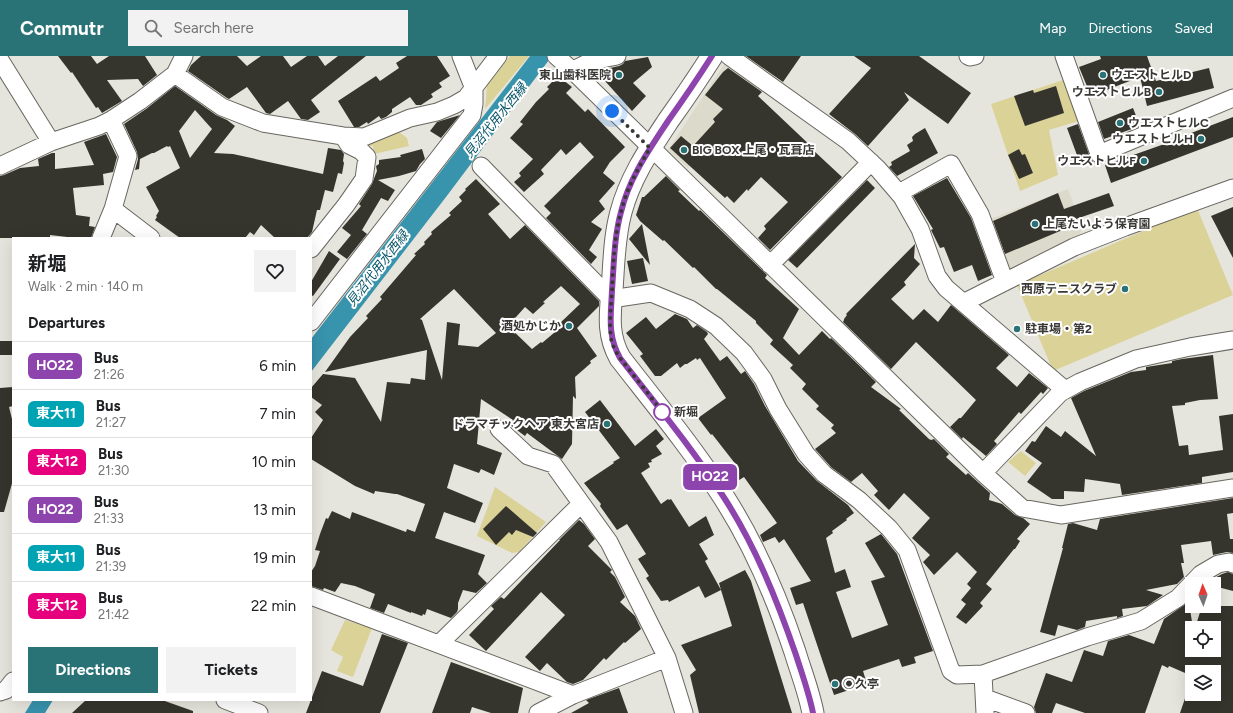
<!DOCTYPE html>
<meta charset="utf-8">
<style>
body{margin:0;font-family:Figtree,"Noto Sans JP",sans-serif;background:#f2f2f2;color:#202124;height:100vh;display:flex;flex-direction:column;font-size:15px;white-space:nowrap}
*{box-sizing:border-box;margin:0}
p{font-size:13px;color:#757577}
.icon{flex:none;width:22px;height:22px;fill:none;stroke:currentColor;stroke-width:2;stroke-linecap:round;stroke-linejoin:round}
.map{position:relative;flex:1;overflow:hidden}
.details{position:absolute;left:12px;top:181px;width:300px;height:464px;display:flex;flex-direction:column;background:#fff;border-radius:0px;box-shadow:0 4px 16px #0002}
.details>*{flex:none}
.badge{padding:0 8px;border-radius:6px;font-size:14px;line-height:26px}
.needle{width:26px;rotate:358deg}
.buttons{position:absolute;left:1185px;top:521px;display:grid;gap:8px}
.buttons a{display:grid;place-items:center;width:36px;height:36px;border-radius:0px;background:#fff;box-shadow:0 4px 16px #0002;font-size:20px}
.you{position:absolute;width:20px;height:20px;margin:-10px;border:3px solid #fff;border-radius:50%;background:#1a73e8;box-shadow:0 0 0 6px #1a73e833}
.map>.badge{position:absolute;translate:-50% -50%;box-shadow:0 0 0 2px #fff}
h2{padding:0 16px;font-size:15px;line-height:36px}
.round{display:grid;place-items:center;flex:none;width:42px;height:42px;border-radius:0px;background:#f2f2f2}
.summary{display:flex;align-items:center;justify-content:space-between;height:68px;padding:0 16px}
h1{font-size:19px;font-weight:700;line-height:30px}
.button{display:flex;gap:8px;margin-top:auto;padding:8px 16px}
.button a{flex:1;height:46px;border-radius:0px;background:#297377;color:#fff;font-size:16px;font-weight:700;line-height:46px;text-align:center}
.button a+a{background:#f2f2f2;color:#202124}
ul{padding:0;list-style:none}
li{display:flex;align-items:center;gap:12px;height:48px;padding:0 16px;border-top:1px solid #e0e0e0}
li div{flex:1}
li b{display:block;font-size:15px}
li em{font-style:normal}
li .badge{min-width:44px;font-weight:700;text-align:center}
header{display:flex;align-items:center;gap:24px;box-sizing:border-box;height:56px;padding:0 20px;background:#297377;color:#fff}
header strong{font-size:19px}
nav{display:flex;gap:22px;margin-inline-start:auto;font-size:14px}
.search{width:280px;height:36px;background:#f2f2f2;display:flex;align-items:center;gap:10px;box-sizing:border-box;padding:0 14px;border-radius:0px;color:#757577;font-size:15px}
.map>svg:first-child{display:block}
.built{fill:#dcdaca}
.green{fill:#dbd298}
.water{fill:#3893ad}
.building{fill:#35342d;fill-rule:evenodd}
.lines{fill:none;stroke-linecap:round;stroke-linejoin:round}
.minor-casing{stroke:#686760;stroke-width:19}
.tertiary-casing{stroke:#686760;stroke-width:23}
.minor{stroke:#fff;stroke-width:17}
.tertiary{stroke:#fff;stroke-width:21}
.line-casing{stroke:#fff;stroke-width:9}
.line{stroke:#8e44ad;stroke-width:6}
.walk{stroke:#393835;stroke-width:4;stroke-dasharray:0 7.2}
.poi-dot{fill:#297377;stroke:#fff;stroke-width:1.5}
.stop-dot{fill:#fff;stroke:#8e44ad;stroke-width:2}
.labels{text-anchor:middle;stroke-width:4;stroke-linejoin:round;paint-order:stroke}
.poi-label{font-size:12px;font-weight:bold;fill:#393835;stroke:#fff;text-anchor:end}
.stop-label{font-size:12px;font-weight:bold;fill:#393835;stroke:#fff;text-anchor:start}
.water-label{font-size:13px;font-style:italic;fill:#075568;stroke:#fff}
</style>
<header>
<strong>Commutr</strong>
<div class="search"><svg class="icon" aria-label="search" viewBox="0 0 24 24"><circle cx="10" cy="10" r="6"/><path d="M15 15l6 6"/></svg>Search here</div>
<nav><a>Map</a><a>Directions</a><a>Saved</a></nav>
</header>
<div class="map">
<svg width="1233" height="657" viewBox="0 0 1233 657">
<rect width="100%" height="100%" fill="#e6e5dd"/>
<path class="built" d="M725 7 762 36 688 112 668 94Z
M1068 133 1082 171 1079 182 1014 213 1007 211 990 163Z"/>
<path class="green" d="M510 0H529L485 53 487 30Z
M1063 24 1079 65 1049 74 1058 119 1020 135 991 48Z
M399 76 407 82 409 90 374 98 373 90 358 89Z
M1197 152 1233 239 1053 315 1017 229Z
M1021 395 1036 407 1025 420 1008 406Z
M495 431 546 466 519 496 512 497 477 480Z
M345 564 372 572 353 621 337 615 343 601 331 594Z"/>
<path class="water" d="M530 0H552L446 141 311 316V283Z
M33 644H53L45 657H25Z"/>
<path class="building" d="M58 0H91L97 8 109 0H145L157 19 143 30 138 23 107 24 122 45 102 57 98 51 96 52 72 16 71 17Z
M201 0H237L247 10 261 0H283L291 11 307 0H318L325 10 338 0H366L311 44 320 56 308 64 301 63 288 45 270 58 266 57 247 31 229 43 227 42 188 15 191 9Z
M407 0H437L450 20 439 27 442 31 431 38 433 41 421 49H416L410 41 392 53V56L386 61 381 63 379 60 368 68 367 66 359 71H354L338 45 376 20 380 25 399 12 396 7Z
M746 0H801L783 26Z
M854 0H919L971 37 948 68 904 36 909 44 868 90 855 78 829 58 871 12Z
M1100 0H1147L1156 25 1209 12 1214 32 1147 50 1140 21 1091 40 1079 11 1101 3Z
M648 1 652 11 633 27 646 40 632 55 596 15 619 10 623 8 625 5Z
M728 12 762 36 758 40 814 93 813 94 842 121 770 194 758 182 766 173 764 170 788 146 761 121 748 135 747 133 734 147 727 140 725 142 670 92 681 80 693 90 715 66 713 63 723 53 705 39 723 16Z
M558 20 572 31 566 37 585 56 588 53 625 91 610 106 603 117 615 127 599 145 605 153 591 166 602 173 589 194 597 201 591 208 546 162 551 157 544 150 594 101 580 86 566 99 561 93 541 114 544 118 524 136 514 126 521 120 519 117 533 103 510 82 523 68 520 66 536 46 549 33 547 31Z
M175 30 216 59 227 64 235 70 214 97 233 98 323 118 328 92 341 94 344 98 343 105 344 107 342 118 338 117 333 136 325 134 320 154H317L312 176 307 182H275L261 169 254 179 250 176 245 182H180L155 164 157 161 156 160 159 155 146 131 180 112 170 90 168 91 167 90 154 97H152L140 103 139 113 135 114 138 103 137 96 124 68 146 53ZM195 54 212 73 190 102 179 75Z
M1056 30 1064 57 1025 70 1014 40 1033 34 1034 37Z
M1133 52 1140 70 1104 83 1098 66Z
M460 59 441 82 430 75 437 66Z
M1233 61V81L1111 127 1105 109 1187 80 1186 79Z
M1078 68 1090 101 1093 106 1081 110 1067 72Z
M925 72 938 97 897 120 889 111 892 109 891 106 910 95 907 89 913 85 912 81 915 78Z
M106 78 117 101 113 116 103 118 104 129 73 132 76 159 90 161 89 170 95 171 91 182H76L50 179V182H0V120L4 119 20 112 39 110 38 103 52 97H55V113L94 109 84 86Z
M422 93 425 103 420 108 416 115 399 120 378 124 395 134 388 145 381 142 362 174 367 178 347 203 337 196 351 179 342 172 361 150 359 148 372 128 375 120 377 115 376 110 379 108V104L401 101 400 99Z
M1019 93 1022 99 1025 98 1033 117 1019 123 1008 99Z
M666 120 680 134 678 135 699 155 700 154 767 219 765 222 799 253 783 282 799 299 822 275 830 283 831 282 876 326 871 331 901 353 899 354 929 383 931 384 934 383 949 398 946 401 966 419 968 417 990 437 989 444 1002 448 1015 459 1023 462 1030 468 1017 483 1020 485 1015 493H1014L986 528 992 533 980 547 983 550 966 568 956 561 966 548 961 544 971 532 967 528 977 516 957 496 934 519 923 506 930 499 912 482 930 462 904 437 889 454 874 439 878 435 862 417 851 426 831 411 815 393 836 377 831 372 834 369 816 353 819 350 802 333 806 328 790 312 793 309 770 288 773 284 756 267V265L717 233H716L694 211 693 212 664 184 663 185 640 165 636 159 642 141H644Z
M947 122 971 162 992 219 978 225 972 209 954 216 944 191 940 192 931 174 933 173 913 140Z
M476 123 500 148 488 158 510 183 525 169 599 245V250L577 272 597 300 590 305 591 307 575 321 576 343 573 340 572 388 562 403 527 377 525 380 510 369 513 364 481 343 477 388 502 397 494 419 481 413 479 417 454 408 447 432 483 447 475 467 444 456 435 482 485 499 478 518 487 527 476 537 463 534 458 547V553L457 556 451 562 427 553 425 559 423 558 422 560 411 556V557L388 548 384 557 370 552 375 538 355 530 341 527 335 536 324 532 323 534 311 530V516L315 510 320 495 315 494 320 478 326 462 328 463 332 455 350 463 352 456 406 476 407 473 415 476 425 448 397 438H395L375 435 374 438 355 430 311 403V382L323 364 315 356 322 349 311 341V332L323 318 355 322 381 366 387 326 410 328 411 322 425 324 427 294 325 316 350 281 368 262 366 260 382 243 380 241 416 199 414 198 425 188 424 186 432 178 431 176 451 159 449 157 462 145 459 141 466 134 465 133ZM561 230 580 248 559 268 561 271 542 287 541 286 532 293 508 270 525 251 533 258 545 247 543 246ZM454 233 496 277 478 291 458 289 460 268 447 266 442 324 422 264 420 263Z
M867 124 875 132 797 212 788 204Z
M1058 137 1064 153 1109 137 1114 150 1070 165 1072 170 1005 198 993 165Z
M1233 151V202L1211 160Z
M642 168 650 209 629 183Z
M915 188 914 202 920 208 904 226 906 229 891 243 913 264 924 253 938 266 951 249 1009 299 996 312 1017 331 1029 317 1048 332 1043 338 1041 336 1021 358 1019 356 994 385 997 388 986 400 963 381 962 383 950 371 959 362H961L976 344 916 286 891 313 843 266 844 264V263L847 259 846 258Z
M329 195 340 203 313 240 311 239V226Z
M643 202 648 225 632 228 627 205Z
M675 258 687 263 693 272 697 269 707 276 708 278 704 283 720 305 727 300 741 318 745 315 754 328 765 350 798 405 817 425 848 449 854 457 846 463 847 464 832 475 833 477 826 482 835 517 845 513 851 531 836 536 852 582 888 569 871 525 885 521 865 487 881 478 897 498 933 595 914 601 916 607 902 611 899 603 863 615 867 628 834 639 803 547 796 549 790 532 811 525 784 483 779 487 775 481 763 486 760 479 777 467 744 421 736 426 729 417 732 414 731 413 737 410 712 378 711 379 698 362 726 342 700 302 697 304 696 302 687 308H685L680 312 677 307 661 320H655L640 300 643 298 626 277 646 261 656 273Z
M0 285H13V299H0Z
M1213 299 1218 343 1200 344 1185 347V349L1172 350 1179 390 1188 389 1189 399 1223 394 1219 360 1233 358V416L1202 421V427L1122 439 1120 428 1085 423 1084 436 1064 435V443H1052L1027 426 1042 407 1025 395 1032 385 1035 386 1046 370 1061 381 1065 375 1096 400 1071 342 1084 335 1131 316 1146 314V311L1172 307V305L1182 303Z
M13 331V350L9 351 13 367V424L4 456H0V332Z
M600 344 635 390 656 373 664 383 656 390 662 398 651 404 652 406 648 407 650 411 641 417 661 448 668 443 669 444 671 443 689 471 706 460 714 479 699 488 708 503 705 505 721 534 719 527 745 514 751 525 792 657H699L690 619 696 614 681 589 732 570 721 534 705 542 699 530 669 546 668 544 661 545 646 522 649 520 638 503 646 498 627 468 617 474 600 450 601 448 584 427 614 407 613 406 620 402 585 356Z
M1233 442V457L1227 458 1230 483H1233V497L1227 496 1213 499 1211 485 1181 489 1184 507H1181L1184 521 1177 528 1146 534 1163 539 1147 550 1122 553 1123 560 1117 562V560L1086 565 1085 571 1077 574 1058 569 1055 580 1040 576 1063 492H1062L1068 468 1073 467 1097 474 1100 463Z
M506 450 537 477 533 481 516 474 512 479 509 476 496 489 483 473Z
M579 464 584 468 595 483 588 490 612 514 610 516 615 521 625 541 620 546 635 560 641 573 625 587 624 586 606 604 604 602 583 624 573 628 567 626 547 607 540 615 525 601 565 559 541 536 486 595 469 579 494 553 491 550 501 541 504 543 560 484H559Z
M1228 516 1233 518V535L1214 530V528H1208L1209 525 1222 518Z
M1187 547H1189L1193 572H1192V594H1214V572H1195L1202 550H1233V657H1180L1192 622V638H1214V616H1192V620L1169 610 1168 612 1162 609 1145 657H1085L1056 647 1052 657H1036L1034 651 1046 617 1072 626 1084 594 1103 600 1108 585 1129 579 1154 588 1164 563Z
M382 578 408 587 380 657H306L322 615 363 630Z
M451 606 523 632 518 657H491L472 651 470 657H432Z
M619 632 628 657H571L589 647 586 644Z
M86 644H162L193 655V657H72Z"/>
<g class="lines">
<g class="minor-casing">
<path id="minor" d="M556 0 573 15 983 417 1022 452 1061 459 1233 432
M729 0 848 85 878 113 902 141 920 173 937 220 946 232 1065 334
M968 0 970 1 975 0
M1064 0 1099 98 1233 42
M0 4 51 86
M573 15C587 5 600 3 617 0
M175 18 184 0
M0 110 51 86 99 70 111 64 140 45 175 18 222 51 263 67 343 80 364 81 410 62 437 56 454 49 466 42 498 0
M481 110 611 243 651 237 690 253 716 270 744 297 763 323 778 353 806 398 824 418 859 444 889 472 907 494 951 615 957 619 983 618 1087 581 1141 565 1178 542 1201 518 1218 508 1229 506 1233 508
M899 137 951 108 980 158 1005 226
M113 153 151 182
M101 182 113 153 128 100 111 64
M311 193 346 149 364 123 367 101 361 95 349 89 343 80
M770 209 871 106
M963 247 1074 191 1125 171 1233 132
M311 266 472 59 474 48V33L461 0
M499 373 528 400 553 408 609 486 667 602 684 657
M983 417 1060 337 1080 326 1136 303 1190 291 1233 284
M311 540 573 639
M439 588 581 448
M983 618 985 657
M0 636 6 634 13 625
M985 642 1026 657
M225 644 259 657
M538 657 573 639 667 602"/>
</g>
<g class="tertiary-casing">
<path id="tertiary" d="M712 0C698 22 683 44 668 65 649 94 630 122 621 156 614 181 614 208 612 234 610 259 607 279 620 302 655 347 692 392 723 440 754 488 777 542 795 596 801 616 809 636 813 657"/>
</g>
<use href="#minor" class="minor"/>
<use href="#tertiary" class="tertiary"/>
</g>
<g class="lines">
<g class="line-casing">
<path id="line" d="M712 0C698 22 683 44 668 65 649 94 629 122 621 156 614 181 614 208 612 234 611 259 607 279 620 302 655 347 692 392 723 440 755 489 777 544 796 599 802 618 809 637 813 657"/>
</g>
<use href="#line" class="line"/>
<path class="walk" d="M612 55 650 92C638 112 626 134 621 156 614 182 613 209 612 236 611 251 609 267 611 282 612 289 616 296 620 302L665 359 662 356"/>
</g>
<g class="poi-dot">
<circle cx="619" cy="19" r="4"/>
<circle cx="1103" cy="19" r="4"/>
<circle cx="1159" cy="36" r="4"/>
<circle cx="1120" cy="67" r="4"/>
<circle cx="1201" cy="83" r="4"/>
<circle cx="684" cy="94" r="4"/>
<circle cx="1144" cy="105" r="4"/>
<circle cx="1035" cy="168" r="4"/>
<circle cx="1125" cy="233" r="4"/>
<circle cx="569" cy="270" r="4"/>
<circle cx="1017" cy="273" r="4"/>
<circle cx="607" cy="368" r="4"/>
<circle cx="835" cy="628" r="4"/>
</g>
<circle class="stop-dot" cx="662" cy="356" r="8"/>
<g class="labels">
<g class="poi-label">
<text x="611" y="23">東山歯科医院</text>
<text x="1111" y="23" text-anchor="start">ウエストヒルD</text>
<text x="1151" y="40">ウエストヒルB</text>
<text x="1128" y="71" text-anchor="start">ウエストヒルC</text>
<text x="1193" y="87">ウエストヒルH</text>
<text x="692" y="98" text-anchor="start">BIG BOX 上尾・瓦葺店</text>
<text x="1136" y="109">ウエストヒルF</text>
<text x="1043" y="172" text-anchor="start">上尾たいよう保育園</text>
<text x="1117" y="237">西原テニスクラブ</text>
<text x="561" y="274">酒処かじか</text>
<text x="1025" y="277" text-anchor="start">駐車場・第2</text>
<text x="599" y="372">ドラマチックヘア 東大宮店</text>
<text x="843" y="632" text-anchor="start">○久亭</text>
</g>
<g class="stop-label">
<text x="674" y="360">新堀</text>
</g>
<g class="water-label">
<text transform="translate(495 64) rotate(-51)" y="5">見沼代用水西縁</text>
<text transform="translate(377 212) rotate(-52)" y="5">見沼代用水西緑</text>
</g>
</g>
</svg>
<div class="buttons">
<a><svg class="needle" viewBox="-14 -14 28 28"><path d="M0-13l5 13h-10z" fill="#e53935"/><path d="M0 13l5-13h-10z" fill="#757577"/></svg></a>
<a><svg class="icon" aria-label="locate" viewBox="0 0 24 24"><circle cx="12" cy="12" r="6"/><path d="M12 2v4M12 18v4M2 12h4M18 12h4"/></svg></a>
<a><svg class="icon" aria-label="layers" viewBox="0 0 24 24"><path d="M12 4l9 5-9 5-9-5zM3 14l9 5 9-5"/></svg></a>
</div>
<div class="you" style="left:612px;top:55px"></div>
<b class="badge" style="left:710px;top:421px;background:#8e44ad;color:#fff">HO22</b>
<section class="details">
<div class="summary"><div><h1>新堀</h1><p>Walk · 2 min · 140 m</p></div><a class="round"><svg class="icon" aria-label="heart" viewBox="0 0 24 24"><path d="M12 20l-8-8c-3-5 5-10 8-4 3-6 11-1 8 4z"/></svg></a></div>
<h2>Departures</h2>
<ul>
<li><span class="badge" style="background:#8e44ad;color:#fff">HO22</span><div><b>Bus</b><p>21:26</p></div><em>6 min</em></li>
<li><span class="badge" style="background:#00a3b4;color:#fff">東大11</span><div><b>Bus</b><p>21:27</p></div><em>7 min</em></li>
<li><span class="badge" style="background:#e6007e;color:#fff">東大12</span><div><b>Bus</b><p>21:30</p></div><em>10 min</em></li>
<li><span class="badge" style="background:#8e44ad;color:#fff">HO22</span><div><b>Bus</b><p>21:33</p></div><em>13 min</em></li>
<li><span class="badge" style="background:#00a3b4;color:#fff">東大11</span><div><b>Bus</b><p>21:39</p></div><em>19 min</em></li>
<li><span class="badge" style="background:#e6007e;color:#fff">東大12</span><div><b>Bus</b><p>21:42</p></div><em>22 min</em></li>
</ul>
<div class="button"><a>Directions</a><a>Tickets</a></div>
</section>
</div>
